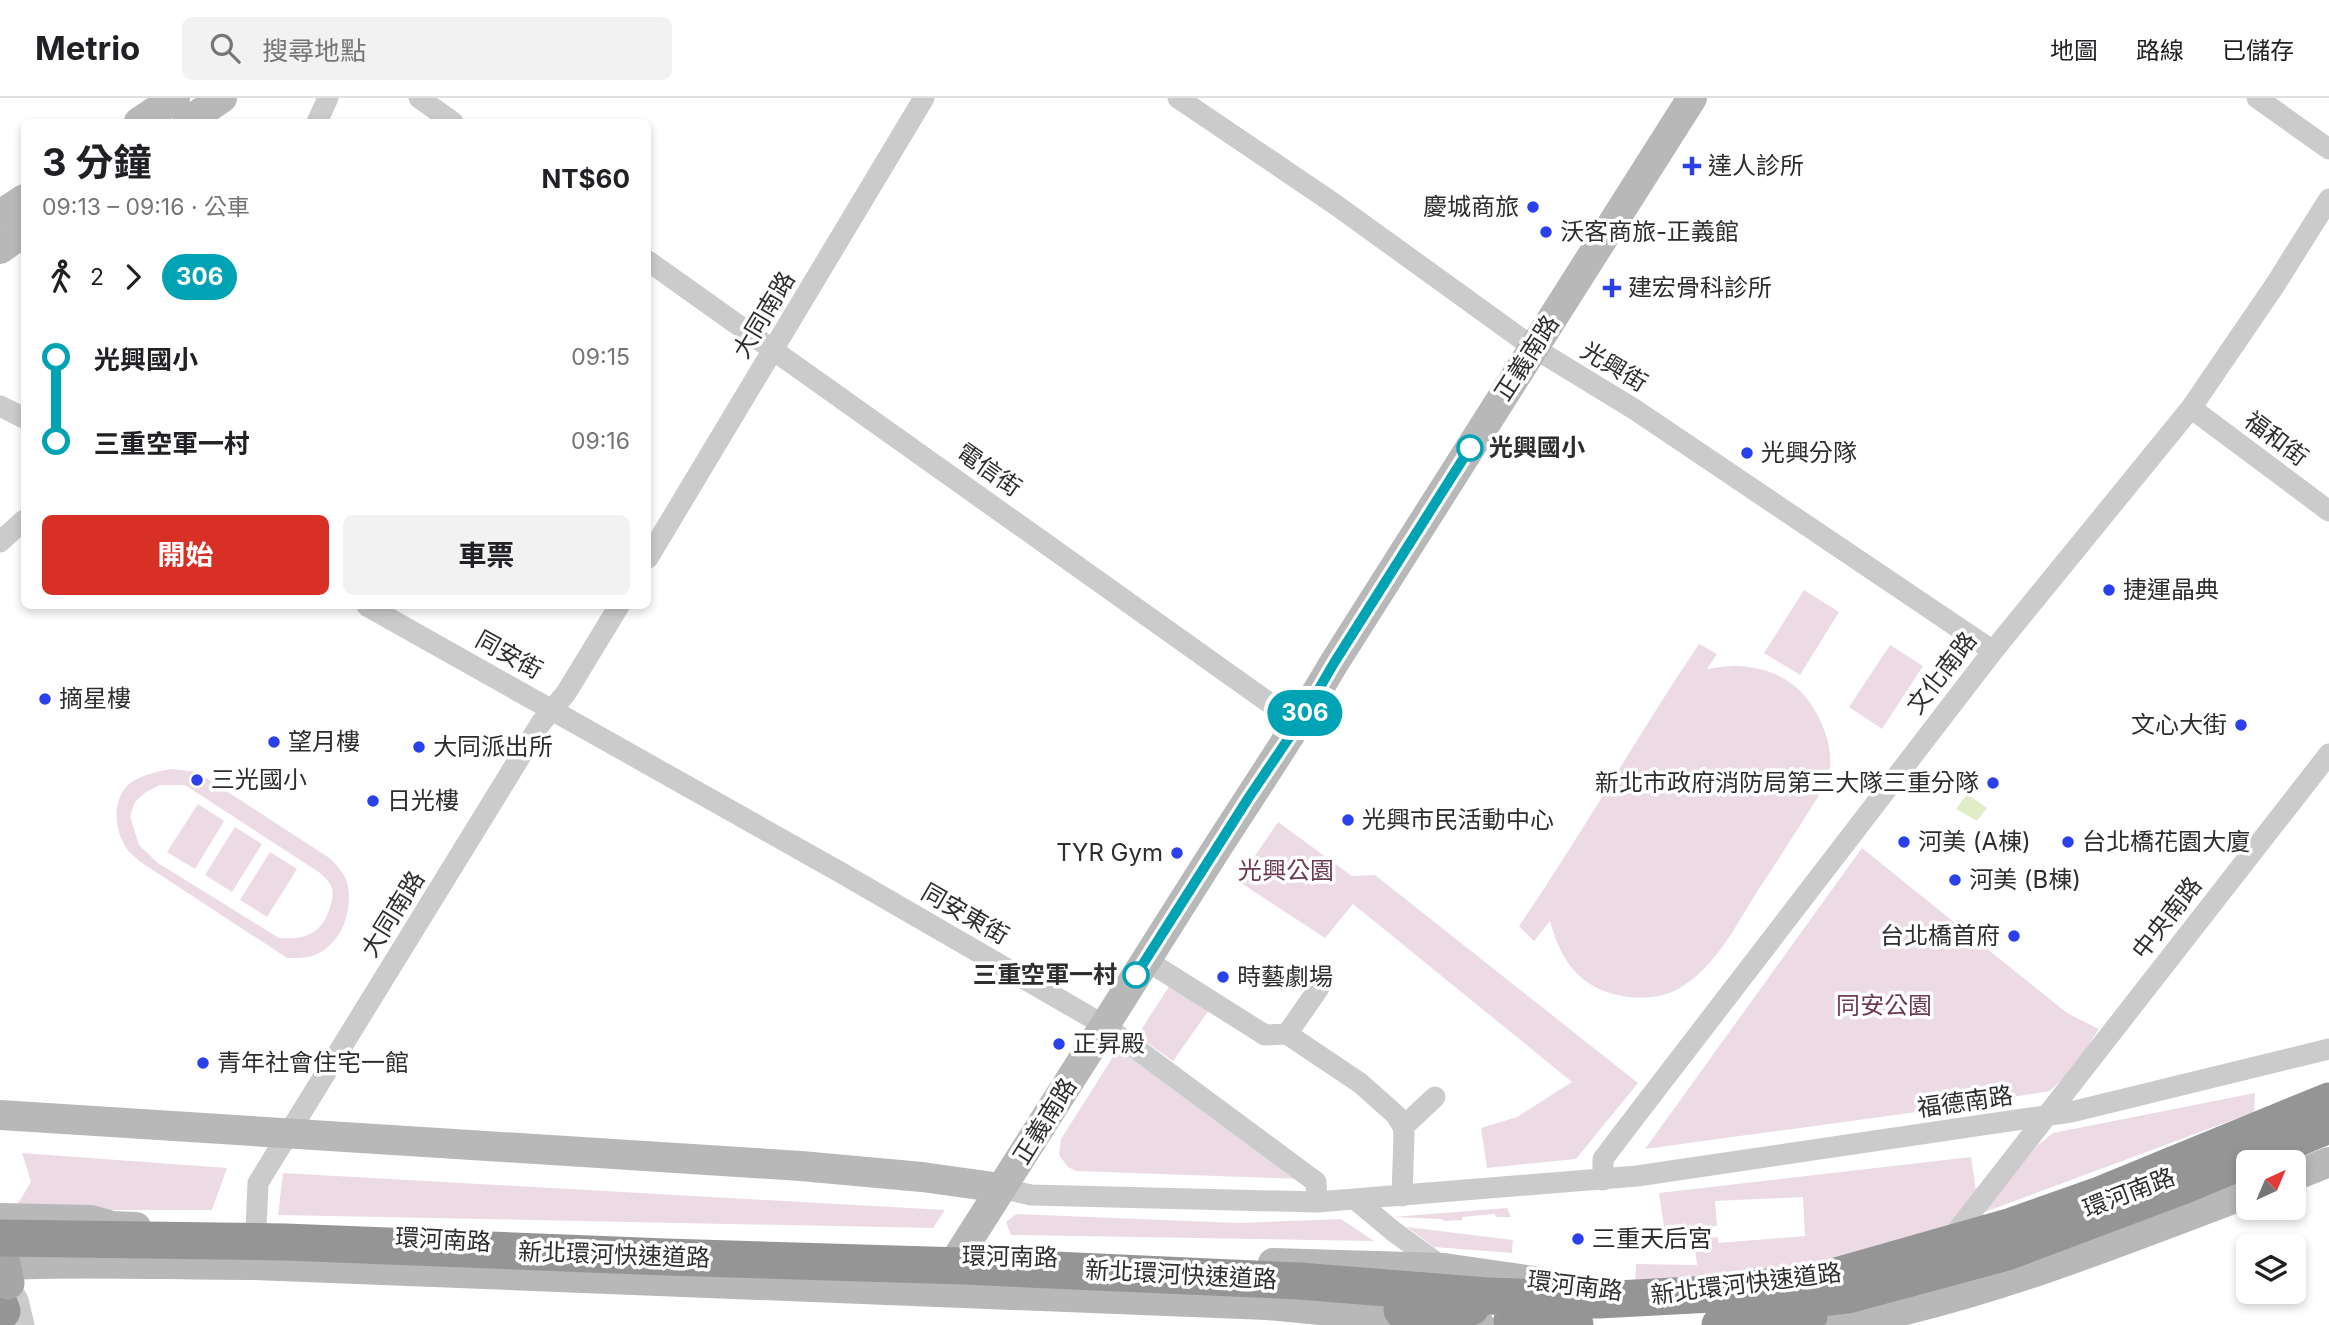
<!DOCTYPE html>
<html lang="zh-TW">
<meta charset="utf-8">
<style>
body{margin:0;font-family:Inter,"Noto Sans TC",sans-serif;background:#f2f2f2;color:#202124;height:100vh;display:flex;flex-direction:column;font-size:26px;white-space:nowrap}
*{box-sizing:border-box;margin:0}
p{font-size:23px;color:#757577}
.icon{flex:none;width:38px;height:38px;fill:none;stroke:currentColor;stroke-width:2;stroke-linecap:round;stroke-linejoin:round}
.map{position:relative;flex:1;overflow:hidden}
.panel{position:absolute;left:21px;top:21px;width:630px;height:490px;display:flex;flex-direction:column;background:#fff;border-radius:10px;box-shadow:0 4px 10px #0003}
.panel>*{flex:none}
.badge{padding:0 14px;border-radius:23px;font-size:24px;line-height:46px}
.needle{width:46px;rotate:44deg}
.buttons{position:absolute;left:2236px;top:1052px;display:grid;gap:14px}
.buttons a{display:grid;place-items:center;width:70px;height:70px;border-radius:10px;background:#fff;box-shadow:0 4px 10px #0003;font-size:35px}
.map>.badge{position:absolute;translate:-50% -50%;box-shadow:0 0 0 4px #fff}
.legs{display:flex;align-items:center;gap:10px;height:77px;padding:0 21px;font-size:23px}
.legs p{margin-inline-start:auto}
.summary{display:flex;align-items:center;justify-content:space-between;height:119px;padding:0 21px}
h1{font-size:38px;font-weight:700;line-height:52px}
.cta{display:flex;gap:14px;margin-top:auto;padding:14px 21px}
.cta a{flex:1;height:80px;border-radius:10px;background:#d93025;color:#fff;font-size:28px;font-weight:700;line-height:80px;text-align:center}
.cta a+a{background:#f2f2f2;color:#202124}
ul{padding:0 21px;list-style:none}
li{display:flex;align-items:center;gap:24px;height:84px;font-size:26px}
li i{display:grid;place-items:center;width:10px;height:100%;margin:0 9px;background:currentColor}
li i::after{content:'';width:18px;height:18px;margin:-9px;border:5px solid;border-radius:50%;background:#fff}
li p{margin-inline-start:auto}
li:first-child i{background:linear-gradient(#0000 50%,currentColor 0)}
li:last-child i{background:linear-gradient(currentColor 50%,#0000 0)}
header{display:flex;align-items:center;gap:42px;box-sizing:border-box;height:98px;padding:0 35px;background:#fff;border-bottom:2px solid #e0e0e0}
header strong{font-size:33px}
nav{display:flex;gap:38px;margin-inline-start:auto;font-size:24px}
.search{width:490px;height:63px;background:#f2f2f2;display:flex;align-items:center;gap:18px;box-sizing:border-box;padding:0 24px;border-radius:10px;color:#757577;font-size:26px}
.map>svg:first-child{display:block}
.green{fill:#ecdbe5;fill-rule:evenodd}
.water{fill:#e0edc6}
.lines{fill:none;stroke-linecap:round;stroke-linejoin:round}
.street{stroke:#cbcbcb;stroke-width:21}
.secondary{stroke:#b8b8b8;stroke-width:30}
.highway{stroke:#959595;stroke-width:37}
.primary-bridge{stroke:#a6a6a6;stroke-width:33}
.highway-bridge{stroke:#959595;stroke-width:37}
.line-1-casing{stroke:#fff;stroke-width:16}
.line-1{stroke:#00a3b4;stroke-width:10}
.poi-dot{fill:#2940ec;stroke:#fff;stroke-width:2.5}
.stop-1-dot{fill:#fff;stroke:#00a3b4;stroke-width:3.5}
.labels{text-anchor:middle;stroke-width:7;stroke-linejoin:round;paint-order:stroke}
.poi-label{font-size:24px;fill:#2e2e2e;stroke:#fff;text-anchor:start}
.street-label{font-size:24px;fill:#2e2e2e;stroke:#fff}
.stop-label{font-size:24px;font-weight:bold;fill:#2e2e2e;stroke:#fff;text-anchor:start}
.park-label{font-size:24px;fill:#6c3a53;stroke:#fff}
</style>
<header>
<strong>Metrio</strong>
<div class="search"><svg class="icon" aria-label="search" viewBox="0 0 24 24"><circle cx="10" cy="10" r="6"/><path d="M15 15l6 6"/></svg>搜尋地點</div>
<nav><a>地圖</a><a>路線</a><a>已儲存</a></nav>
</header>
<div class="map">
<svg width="2329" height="1227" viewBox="0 0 2329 1227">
<rect width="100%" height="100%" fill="#fff"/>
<path class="green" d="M1804 492 1839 514 1800 577 1764 555Z
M1699 546 1717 556 1707 571C1717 570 1729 567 1739 568 1785 571 1812 595 1826 637 1829 646 1831 659 1830 669 1828 677 1824 686 1821 694 1801 726 1781 758 1760 789 1737 825 1715 872 1676 892 1657 902 1632 901 1613 896 1575 885 1560 859 1550 823L1534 843 1519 828C1582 736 1637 638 1699 546Z
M1890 547 1923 568 1882 631 1849 609Z
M172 671 197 674 331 761C338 769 346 777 348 788 353 816 339 851 309 859 303 860 294 860 287 860L139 763C135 759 130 755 127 751 114 732 111 701 130 685 142 677 158 673 172 671ZM160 687H185L320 775C323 778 329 783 331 788 334 794 332 803 330 809 322 836 305 842 279 840L158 765 139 747 130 718 135 704 146 694Z
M198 706 224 723 195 771 167 754Z
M1278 724 1352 778 1375 777 1638 985 1576 1061 1487 1070 1481 1030 1517 1019 1572 984 1353 806 1325 840 1238 783Z
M235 729 262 746 232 794 205 777Z
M1862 750 2067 915 2099 931 2073 971 2050 993 1946 1010 1645 1051Z
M270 754 297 771 267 819 240 802Z
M1170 887 1209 912 1173 963 1137 938Z
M1118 951 1302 1081 1076 1073 1068 1069 1059 1057 1061 1041Z
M2255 995 2254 1014 1982 1115 2038 1047 2053 1035Z
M22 1055 227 1070 212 1112H14L31 1084Z
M1971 1059 1977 1099 1939 1146 1694 1186H1635L1636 1166 1697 1167 1694 1142 1718 1139V1145L1805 1138 1803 1099 1715 1103 1717 1128 1665 1134 1659 1095Z
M283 1075 945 1112 933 1130 278 1117Z
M1507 1110 1511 1119H1496L1494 1116 1462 1119V1122L1445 1123 1441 1121 1392 1119Z
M1016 1116 1238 1125 1341 1121 1374 1143 1011 1137 1006 1124Z
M1407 1129 1513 1142 1512 1155 1434 1149Z"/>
<path class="water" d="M1967 696 1987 710 1977 723 1956 711Z"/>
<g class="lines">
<path class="street" d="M419 0 453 24
M1178 0 1336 107 1534 250 1634 311 1993 553
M2257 0 2329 51
M317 24 328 0
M648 163 1299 626
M0 308 24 320
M2191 310 2329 413
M0 444 24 422
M648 460 924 0
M367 508 838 773 1104 927 1316 1084 1317 1104
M1146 862 1265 937 1287 936 1360 985 1396 1017 1403 1029 1404 1037 1402 1098
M1287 936 1319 890
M1403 1029 1435 999
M1603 1082V1061L1628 1028 1993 553 2191 310 2275 187 2329 101
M1001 1090 1031 1097 1317 1104 1637 1078 2071 1014 2329 951
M1356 1102 1393 1133 1444 1170
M1949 1143 2329 656
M255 1154 258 1085 541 625 566 595 619 508
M8 1185 18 1202 24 1227"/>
<path class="secondary" d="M139 24 175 0
M187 24 222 0
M0 117 24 101
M0 151 24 134
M0 1017 801 1068 922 1079 1001 1090
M2294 1078 2329 1064
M0 1120 91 1122 112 1128 136 1129
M1273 1165 1444 1170 1554 1186
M0 1167C84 1163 169 1167 254 1167L1267 1207 1480 1227
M943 1182C1029 1048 1113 914 1198 780 1243 708 1291 639 1334 565L1692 0
M1815 1227C1837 1223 1861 1222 1884 1217 2009 1189 2129 1140 2249 1095"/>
<path class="highway" d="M1780 1205 1848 1197 2007 1154 2185 1087 2329 1027
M0 1208 2 1213
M1402 1212 1471 1209
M1720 1227 1809 1218"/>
<path class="primary-bridge" d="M0 1147 8 1185"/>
<path class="highway-bridge" d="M0 1140 285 1144 666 1159 963 1168 1299 1183 1488 1198 1598 1202 1712 1196 1822 1182 2012 1128 2097 1098 2329 1003
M1512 1222 1575 1227"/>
</g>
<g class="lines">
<g class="line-1-casing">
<path id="line-1" d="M1136 877 1249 699 1299 625 1334 565 1470 350"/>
</g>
<use href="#line-1" class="line-1"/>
</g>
<g class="poi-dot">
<path d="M1688.5 57.5h7v7h7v7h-7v7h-7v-7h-7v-7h7z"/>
<circle cx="1533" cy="109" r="7"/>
<circle cx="1546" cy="134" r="7"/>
<path d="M1608.5 179.5h7v7h7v7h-7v7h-7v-7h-7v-7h7z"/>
<circle cx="1747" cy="355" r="7"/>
<circle cx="2109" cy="492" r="7"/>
<circle cx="45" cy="601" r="7"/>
<circle cx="2241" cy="627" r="7"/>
<circle cx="274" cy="644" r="7"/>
<circle cx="419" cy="649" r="7"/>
<circle cx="197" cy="682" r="7"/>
<circle cx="1993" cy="685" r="7"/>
<circle cx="373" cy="703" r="7"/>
<circle cx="1348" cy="722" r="7"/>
<circle cx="1904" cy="744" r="7"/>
<circle cx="2068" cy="744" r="7"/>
<circle cx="1177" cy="755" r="7"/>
<circle cx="1955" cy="782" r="7"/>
<circle cx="2014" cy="838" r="7"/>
<circle cx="1223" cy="879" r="7"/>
<circle cx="1059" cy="946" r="7"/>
<circle cx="203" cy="965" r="7"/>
<circle cx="1578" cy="1141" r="7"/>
</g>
<g class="stop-1-dot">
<circle cx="1470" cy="350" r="12"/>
<circle cx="1136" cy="877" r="12"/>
</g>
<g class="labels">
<g class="poi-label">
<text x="1708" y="76">達人診所</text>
<text x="1519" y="117" text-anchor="end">慶城商旅</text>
<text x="1560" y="142">沃客商旅-正義館</text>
<text x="1628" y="198">建宏骨科診所</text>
<text x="1761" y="363">光興分隊</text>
<text x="2123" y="500">捷運晶典</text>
<text x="59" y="609">摘星樓</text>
<text x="2227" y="635" text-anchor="end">文心大街</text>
<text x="288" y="652">望月樓</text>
<text x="433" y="657">大同派出所</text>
<text x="211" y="690">三光國小</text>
<text x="1979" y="693" text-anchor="end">新北市政府消防局第三大隊三重分隊</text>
<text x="387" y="711">日光樓</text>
<text x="1362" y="730">光興市民活動中心</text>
<text x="1918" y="752">河美 (A棟)</text>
<text x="2082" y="752">台北橋花園大廈</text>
<text x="1163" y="763" text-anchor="end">TYR Gym</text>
<text x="1969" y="790">河美 (B棟)</text>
<text x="2000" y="846" text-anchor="end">台北橋首府</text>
<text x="1237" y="887">時藝劇場</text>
<text x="1073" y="954">正昇殿</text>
<text x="217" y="973">青年社會住宅一館</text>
<text x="1592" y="1149">三重天后宮</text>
</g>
<g class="street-label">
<text transform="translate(764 217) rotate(-59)" y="8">大同南路</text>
<text transform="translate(1527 260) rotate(-57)" y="8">正義南路</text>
<text transform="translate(1614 269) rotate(31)" y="8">光興街</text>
<text transform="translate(2276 341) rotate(37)" y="8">福和街</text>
<text transform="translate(989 372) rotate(35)" y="8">電信街</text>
<text transform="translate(509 557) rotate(29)" y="8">同安街</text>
<text transform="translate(1942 575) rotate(-52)" y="8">文化南路</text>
<text transform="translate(393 816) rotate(-58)" y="8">大同南路</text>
<text transform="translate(965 816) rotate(30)" y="8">同安東街</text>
<text transform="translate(2167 820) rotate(-52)" y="8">中央南路</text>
<text transform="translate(1965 1004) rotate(-8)" y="8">福德南路</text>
<text transform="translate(1045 1023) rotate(-58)" y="8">正義南路</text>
<text transform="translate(2129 1095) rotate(-21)" y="8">環河南路</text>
<text transform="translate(443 1142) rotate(3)" y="8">環河南路</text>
<text transform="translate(614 1157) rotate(2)" y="8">新北環河快速道路</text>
<text transform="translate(1010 1159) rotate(1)" y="8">環河南路</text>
<text transform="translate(1181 1177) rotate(3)" y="8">新北環河快速道路</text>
<text transform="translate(1746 1186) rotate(-7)" y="8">新北環河快速道路</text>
<text transform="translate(1575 1188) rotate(7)" y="8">環河南路</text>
</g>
<g class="stop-label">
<text x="1489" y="358">光興國小</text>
<text x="1117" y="885" text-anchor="end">三重空軍一村</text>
</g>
<g class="park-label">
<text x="1286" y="781">光興公園</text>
<text x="1884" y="916">同安公園</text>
</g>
</g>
</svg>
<div class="buttons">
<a><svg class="needle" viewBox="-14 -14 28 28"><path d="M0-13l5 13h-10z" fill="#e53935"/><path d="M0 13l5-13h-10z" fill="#757577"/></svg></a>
<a><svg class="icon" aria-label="layers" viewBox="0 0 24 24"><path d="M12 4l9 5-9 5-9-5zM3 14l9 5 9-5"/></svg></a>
</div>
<b class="badge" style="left:1305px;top:615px;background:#00a3b4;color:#fff">306</b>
<section class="panel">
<div class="summary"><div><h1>3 分鐘</h1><p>09:13 – 09:16 · 公車</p></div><b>NT$60</b></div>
<div class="legs"><svg class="icon" aria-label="walk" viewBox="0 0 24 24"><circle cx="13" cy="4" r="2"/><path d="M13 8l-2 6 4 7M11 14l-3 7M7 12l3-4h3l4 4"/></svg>2<svg class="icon" aria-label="forward" viewBox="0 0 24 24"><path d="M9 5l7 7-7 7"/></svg><b class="badge" style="background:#00a3b4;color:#fff">306</b></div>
<ul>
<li><i style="color:#00a3b4"></i><b>光興國小</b><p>09:15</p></li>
<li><i style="color:#00a3b4"></i><b>三重空軍一村</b><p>09:16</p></li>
</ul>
<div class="cta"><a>開始</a><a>車票</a></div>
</section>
</div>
